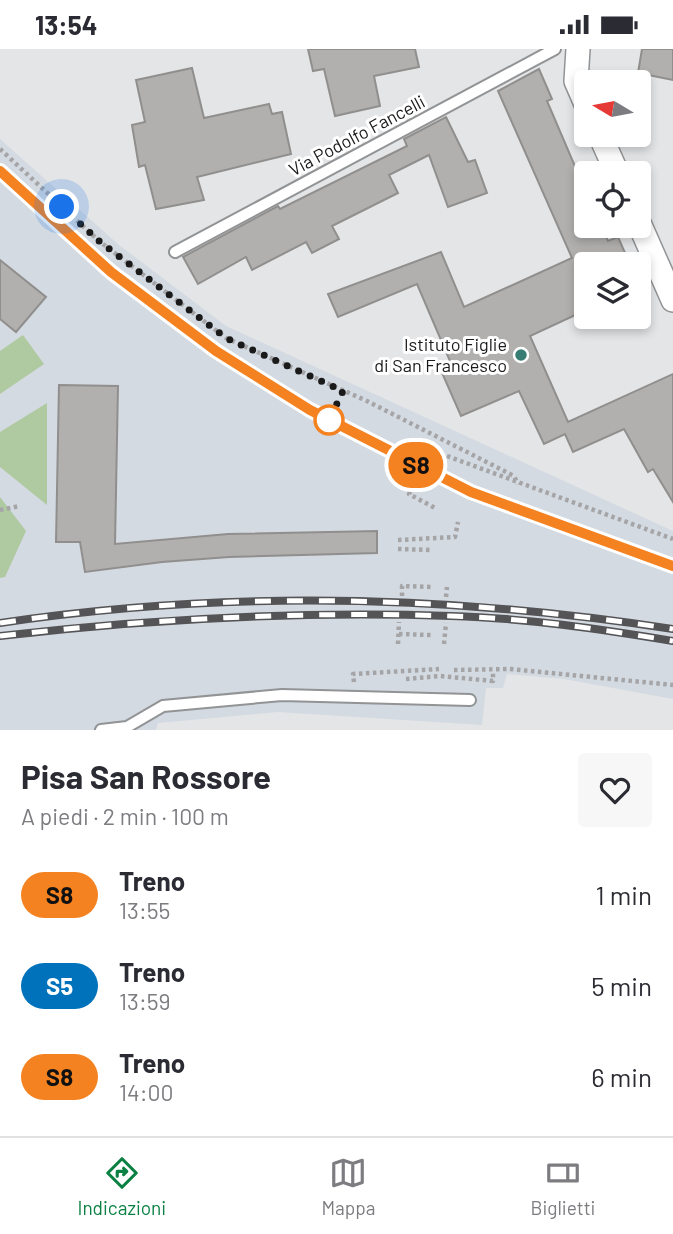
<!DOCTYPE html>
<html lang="it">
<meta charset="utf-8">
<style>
body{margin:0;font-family:Barlow,sans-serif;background:#f7f7f7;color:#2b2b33;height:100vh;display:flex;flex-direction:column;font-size:26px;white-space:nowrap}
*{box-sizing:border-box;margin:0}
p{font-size:23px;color:#7c7c81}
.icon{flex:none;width:38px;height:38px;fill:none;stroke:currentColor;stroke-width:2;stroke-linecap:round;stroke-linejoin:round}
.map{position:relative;height:681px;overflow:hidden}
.sheet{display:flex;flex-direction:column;background:#fff;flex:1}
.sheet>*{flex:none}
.badge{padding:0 14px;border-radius:23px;font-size:24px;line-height:46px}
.needle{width:46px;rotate:280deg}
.buttons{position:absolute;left:574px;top:21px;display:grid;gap:14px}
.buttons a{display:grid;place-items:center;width:77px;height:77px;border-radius:7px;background:#fff;box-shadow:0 4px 10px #0003;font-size:35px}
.you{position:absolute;width:35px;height:35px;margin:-18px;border:5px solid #fff;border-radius:50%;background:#1a73e8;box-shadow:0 0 0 10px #1a73e833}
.map>.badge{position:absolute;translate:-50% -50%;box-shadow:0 0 0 4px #fff}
.round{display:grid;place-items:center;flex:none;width:74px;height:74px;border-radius:7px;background:#f7f7f7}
.overview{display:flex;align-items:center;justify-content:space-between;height:119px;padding:0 21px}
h1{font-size:33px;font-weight:700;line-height:52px}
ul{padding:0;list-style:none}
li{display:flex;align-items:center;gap:21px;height:91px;padding:0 21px}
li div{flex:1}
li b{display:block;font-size:26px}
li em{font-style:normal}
li .badge{min-width:77px;font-weight:700;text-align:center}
.status{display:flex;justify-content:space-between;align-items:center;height:49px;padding:0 35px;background:#fff;direction:ltr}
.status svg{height:19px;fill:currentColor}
.tabs{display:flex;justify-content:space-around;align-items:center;height:98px;border-top:2px solid #e1e1e2;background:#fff;font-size:19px;color:#7c7c81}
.tabs a{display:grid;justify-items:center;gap:4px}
.tabs .on{color:#0b8043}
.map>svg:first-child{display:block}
.built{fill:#d4dae2}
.green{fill:#afc9a1}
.building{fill:#b1b0ae;stroke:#908f8d;stroke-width:2}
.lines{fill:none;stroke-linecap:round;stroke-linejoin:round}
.lane-casing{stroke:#919395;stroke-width:14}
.street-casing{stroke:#919395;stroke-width:26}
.path{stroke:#a5a5a7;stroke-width:4.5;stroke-dasharray:3.5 3.5;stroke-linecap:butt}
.lane{stroke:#fff;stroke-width:10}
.street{stroke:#fff;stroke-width:23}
.rail-casing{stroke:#545456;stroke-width:8}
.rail{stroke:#fff;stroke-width:5;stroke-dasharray:16;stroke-linecap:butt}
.line-casing{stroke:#fff;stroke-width:16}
.line{stroke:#f58220;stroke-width:10}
.walk{stroke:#1a1a1b;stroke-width:7;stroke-dasharray:0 12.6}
.poi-dot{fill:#377d74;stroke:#fff;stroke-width:2.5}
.stop-dot{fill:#fff;stroke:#f58220;stroke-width:3.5}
.labels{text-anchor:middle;stroke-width:6;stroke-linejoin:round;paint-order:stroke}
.street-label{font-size:18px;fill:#1a1a1b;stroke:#fff}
.poi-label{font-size:18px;fill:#1a1a1b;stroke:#fff;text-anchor:end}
</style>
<div class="status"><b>13:54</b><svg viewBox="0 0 49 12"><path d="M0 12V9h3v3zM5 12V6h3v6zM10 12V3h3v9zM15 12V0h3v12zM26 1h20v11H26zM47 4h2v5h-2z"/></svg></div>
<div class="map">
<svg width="673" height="681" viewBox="0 0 673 681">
<rect width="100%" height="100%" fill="#e4e5e7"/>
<path class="built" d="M0 90 119 196 226 277 673 482V650L564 630 507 625 503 639H486L482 676 278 663 158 674 156 681H0Z"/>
<path class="green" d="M23 286 44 315 0 345V302Z
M47 354V456L0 418V383Z
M0 448 26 482 5 528 0 529Z"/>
<path class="building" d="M308 0H415L419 18 374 27 380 57 335 67 324 20 313 22Z
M642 0H673V31L638 24Z
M192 19 204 69 269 55 272 65 282 63 291 105 197 128 204 151 156 160 145 116 139 118 132 76 145 73 136 31Z
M539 20 552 50 547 52 586 143V177H601L608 192 618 188 630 215H586V261L530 287 568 373 673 325V453L653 420 648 423 624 380 573 403 565 385 544 395 519 342 461 367 439 317 450 312 417 235 338 268 328 245 441 203 464 258 572 209 498 42Z
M446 68 468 113 475 111 487 144 448 158 429 106 389 126 398 144 332 177 339 190 312 204 306 193 252 221 246 208 198 235 183 208 278 157 280 160 407 97 404 90Z
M0 211 46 248 16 283 0 270Z
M59 336 118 337 115 495 228 485 377 482V504L229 508 162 513 85 523 80 493H56Z"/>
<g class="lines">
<g class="lane-casing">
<path id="lane" d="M175 203 555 0
M101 681 127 678 163 657 282 646 470 651"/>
</g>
<g class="street-casing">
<path id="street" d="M578 0 576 32 586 55
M600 86 617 124
M639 174 673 251"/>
</g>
<path class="path" d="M0 100 99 192 226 289 367 352 514 427 518 435
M447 407 673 490
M413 436 409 445 435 459
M0 461 20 457
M398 491 455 488 458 473
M398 500 433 501
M402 547V537L432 538
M446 548 447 538
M399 585 431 586
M398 595 399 573
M444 595 446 574
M454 621 510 620 673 636
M406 630 440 627 493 632V622
M354 633 353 625 439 620"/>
<use href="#lane" class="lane"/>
<use href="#street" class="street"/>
<g class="rail-casing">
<path id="rail" d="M0 122C141 257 292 361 470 442 535 472 605 493 673 517
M0 574C223 541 450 546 673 580
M0 587C149 570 301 562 451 567 525 569 600 580 673 592"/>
</g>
<use href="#rail" class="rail"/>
</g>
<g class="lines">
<g class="line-casing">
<path id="line" d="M0 122 111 223 216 302 310 361 471 443 673 517"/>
</g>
<use href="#line" class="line"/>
<path class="walk" d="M62 158 99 192 226 289 343 342 329 371"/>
</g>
<circle class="poi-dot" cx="521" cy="306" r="7"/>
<circle class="stop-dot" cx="329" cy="371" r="14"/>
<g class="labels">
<g class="street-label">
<text transform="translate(357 87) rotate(-28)" y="6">Via Podolfo Fancelli</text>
</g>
<g class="poi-label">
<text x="507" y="302">Istituto Figlie<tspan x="507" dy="21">di San Francesco</tspan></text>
</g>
</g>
</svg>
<div class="buttons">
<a><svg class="needle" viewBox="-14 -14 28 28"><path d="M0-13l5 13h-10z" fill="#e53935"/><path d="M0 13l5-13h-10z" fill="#7c7c81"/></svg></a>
<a><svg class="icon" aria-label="locate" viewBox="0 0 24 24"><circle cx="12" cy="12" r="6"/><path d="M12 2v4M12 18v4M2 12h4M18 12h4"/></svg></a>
<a><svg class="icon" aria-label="layers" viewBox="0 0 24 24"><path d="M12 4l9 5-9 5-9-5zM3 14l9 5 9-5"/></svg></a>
</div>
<div class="you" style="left:62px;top:158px"></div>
<b class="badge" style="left:416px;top:416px;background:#f58220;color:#111">S8</b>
</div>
<section class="sheet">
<div class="overview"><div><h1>Pisa San Rossore</h1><p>A piedi · 2 min · 100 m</p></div><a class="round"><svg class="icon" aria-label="heart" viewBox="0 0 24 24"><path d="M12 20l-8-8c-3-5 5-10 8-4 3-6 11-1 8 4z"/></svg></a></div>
<ul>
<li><span class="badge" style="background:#f58220;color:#111">S8</span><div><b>Treno</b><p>13:55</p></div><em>1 min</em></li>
<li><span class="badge" style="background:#0072bc;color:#fff">S5</span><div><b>Treno</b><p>13:59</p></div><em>5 min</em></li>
<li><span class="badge" style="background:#f58220;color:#111">S8</span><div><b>Treno</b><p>14:00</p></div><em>6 min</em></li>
</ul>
</section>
<nav class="tabs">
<a class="on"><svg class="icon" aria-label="directions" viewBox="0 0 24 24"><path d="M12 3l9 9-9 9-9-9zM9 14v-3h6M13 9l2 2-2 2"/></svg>Indicazioni</a>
<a><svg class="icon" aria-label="map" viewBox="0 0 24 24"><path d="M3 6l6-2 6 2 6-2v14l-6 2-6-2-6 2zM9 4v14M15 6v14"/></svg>Mappa</a>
<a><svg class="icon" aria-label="tickets" viewBox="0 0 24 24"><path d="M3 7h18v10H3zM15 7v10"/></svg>Biglietti</a>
</nav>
